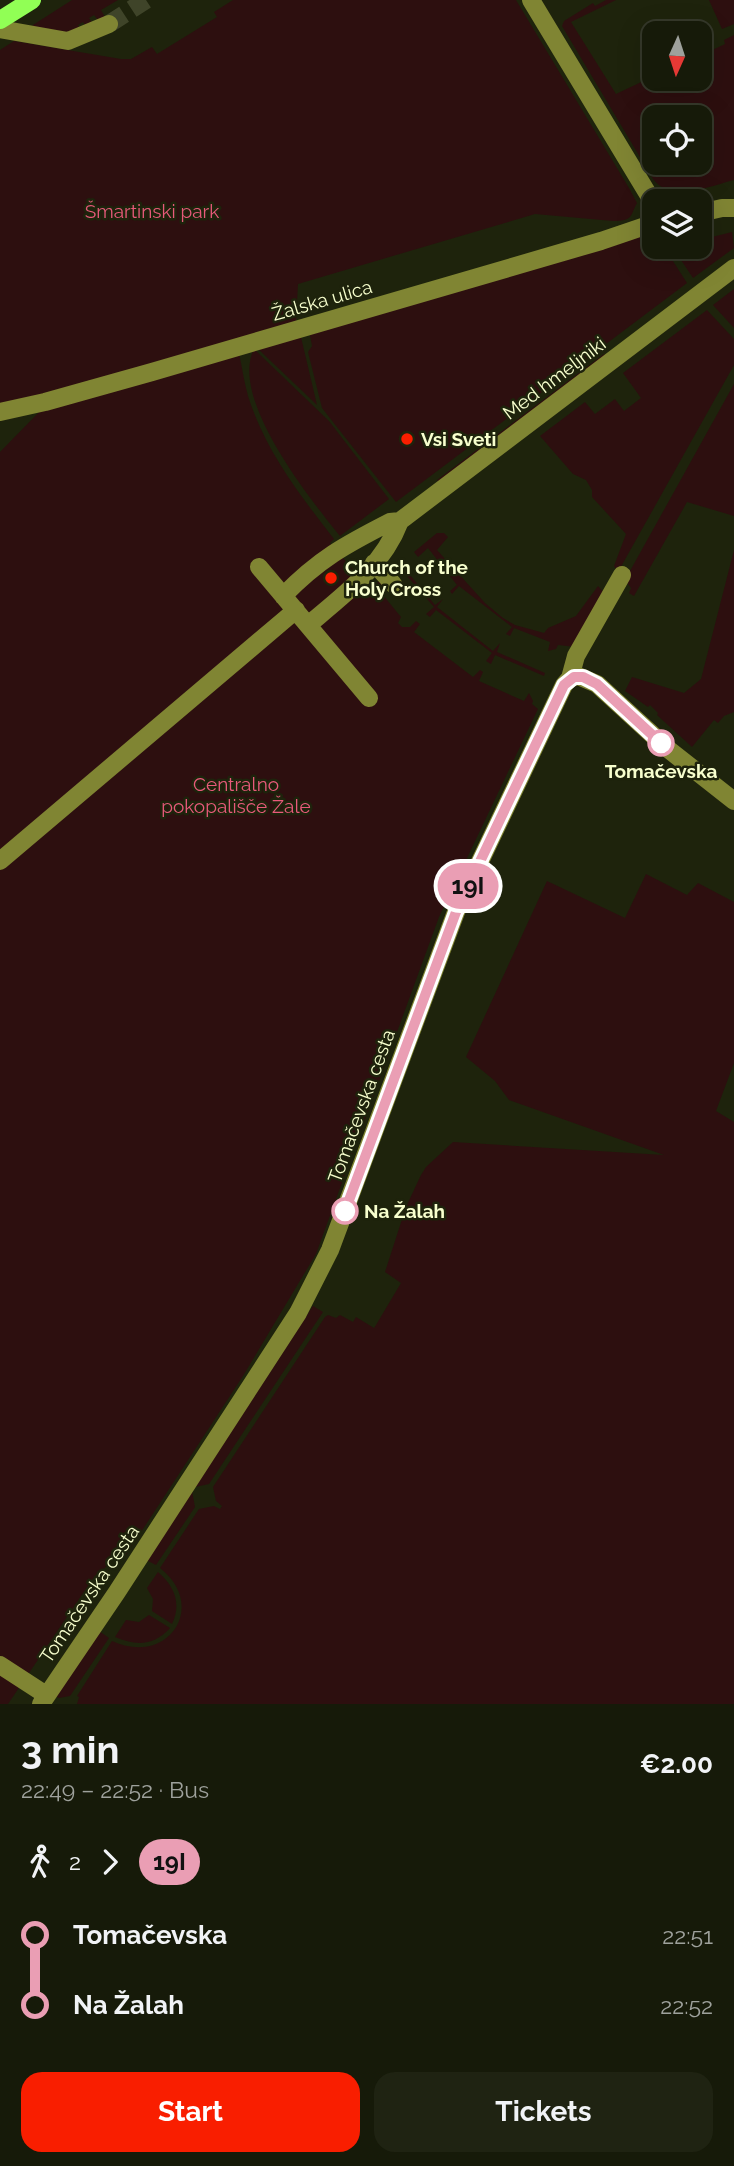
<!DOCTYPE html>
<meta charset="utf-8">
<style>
body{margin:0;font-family:Raleway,sans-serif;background:#1f2312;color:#f1f3f6;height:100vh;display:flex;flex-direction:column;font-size:26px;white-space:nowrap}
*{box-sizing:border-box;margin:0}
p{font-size:23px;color:#9ea19c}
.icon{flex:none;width:38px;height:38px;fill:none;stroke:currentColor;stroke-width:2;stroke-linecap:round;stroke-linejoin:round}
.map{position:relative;height:1704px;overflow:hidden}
.details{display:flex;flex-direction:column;background:#161a09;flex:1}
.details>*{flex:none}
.badge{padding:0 14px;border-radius:23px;font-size:24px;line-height:46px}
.needle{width:46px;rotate:183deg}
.fabs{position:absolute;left:642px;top:21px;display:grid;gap:14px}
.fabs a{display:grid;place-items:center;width:70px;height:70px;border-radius:14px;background:#161a09;box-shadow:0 7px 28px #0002,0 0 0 2px #35382a;font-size:35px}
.map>.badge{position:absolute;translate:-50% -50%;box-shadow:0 0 0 4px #fff}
.legs{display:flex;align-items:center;gap:10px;height:77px;padding:0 21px;font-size:23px}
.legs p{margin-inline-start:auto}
.summary{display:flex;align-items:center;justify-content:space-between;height:119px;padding:0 21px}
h1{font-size:38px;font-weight:700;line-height:52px}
.action{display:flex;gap:14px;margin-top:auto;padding:14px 21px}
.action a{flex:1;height:80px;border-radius:21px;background:#f91e00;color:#fff;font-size:28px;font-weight:700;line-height:80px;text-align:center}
.action a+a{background:#1f2312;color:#f1f3f6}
ul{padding:0 21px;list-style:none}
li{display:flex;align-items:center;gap:24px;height:70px;font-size:26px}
li i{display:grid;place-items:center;width:10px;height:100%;margin:0 9px;background:currentColor}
li i::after{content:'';width:18px;height:18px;margin:-9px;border:5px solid;border-radius:50%;background:#161a09}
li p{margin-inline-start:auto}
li:first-child i{background:linear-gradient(#0000 50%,currentColor 0)}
li:last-child i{background:linear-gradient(currentColor 50%,#0000 0)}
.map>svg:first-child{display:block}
.green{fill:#2d0f0f;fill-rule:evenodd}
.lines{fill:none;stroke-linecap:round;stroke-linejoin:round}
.minor-tunnel{stroke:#3f4429;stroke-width:18;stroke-dasharray:18 9;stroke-linecap:butt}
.minor{stroke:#808533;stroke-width:18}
.major{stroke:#91ff55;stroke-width:18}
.line-1-casing{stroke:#fff;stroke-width:16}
.line-1{stroke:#ea9eb4;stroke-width:10}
.poi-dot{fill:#f91e00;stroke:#1e230c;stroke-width:2.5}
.stop-1-dot{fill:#fff;stroke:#ea9eb4;stroke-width:3.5}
.labels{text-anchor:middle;stroke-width:5;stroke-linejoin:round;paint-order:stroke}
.park-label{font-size:19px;fill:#e85a7b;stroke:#1e230c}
.street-label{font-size:19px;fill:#f8ffce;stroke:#1e230c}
.poi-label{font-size:19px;font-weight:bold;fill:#f8ffce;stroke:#1e230c;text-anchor:start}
.stop-label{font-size:19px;font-weight:bold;fill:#f8ffce;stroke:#1e230c}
</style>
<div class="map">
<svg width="734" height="1704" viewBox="0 0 734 1704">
<rect width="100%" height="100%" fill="#1e230c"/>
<path class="green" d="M72 0H118L101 10 105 17 98 20 94 15 89 18 93 24 86 27 83 22 78 25 82 32 67 34 32 29 33 25Z
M233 0H516L629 188 637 203C630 216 633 221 613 221L535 214 298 284 296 321 0 409V50L14 41 121 59H131L152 47 157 54 217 17 214 12Z
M606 0H616L571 22 616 94 654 76V79H700V56L725 44 724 40 734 35V180C709 186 672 204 653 179L562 26 564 21 593 3 595 6ZM700 117V163H654V117Z
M709 0H734V24L722 29Z
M732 232 734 248 693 278 675 251 684 247H700V240Z
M648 233 654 235V247H664L687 283 396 502 322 408 308 352 312 346 309 330Z
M734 289V328L713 305Z
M707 310 734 339V365L618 572 614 566 626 534 592 497V490L586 480 573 474 540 436 585 402 595 414 615 399 624 411 641 398 623 373Z
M300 333 317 405 255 346Z
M254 349 329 421 389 499 340 536C310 499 229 398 254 349Z
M239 353C242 367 244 382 248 396 265 450 299 494 334 539L330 543 370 589 382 579 385 583 378 589 401 617 398 623 402 627H410L416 621 420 624 414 632 473 677 480 670 483 672 479 681 524 701 529 693 533 701 532 704 538 709 439 917 316 1254 243 1376 124 1558 114 1560 94 1577 8 1704H0V452L47 404Z
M604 354 607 357 440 483 437 480Z
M734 384V516L687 502 634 596 629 593 631 588 625 580Z
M437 533H444L448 537 437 550 485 603 503 618 515 625 544 633 548 628 576 616 598 586 605 594 576 647 558 645 556 649 548 651 550 642 514 628 510 636 506 634 512 627 459 586 452 594 450 591 457 585 428 548 418 557 414 552Z
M734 550V712L724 716 718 723 714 720 692 747 657 715 658 713 650 705 648 707 625 691 632 677 684 693 701 679Z
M410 575 435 605 443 599 437 607 493 651 500 643 497 652 545 673 544 676 495 655 491 664 486 661 492 653 436 610 430 617 426 614 434 607 407 576Z
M646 874 687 895 698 883 734 902V1063L716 1111 734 1122V1704H77L79 1697 77 1696 112 1641C169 1667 208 1605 160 1568L199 1509 214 1506 220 1509 222 1506 216 1501 213 1487 325 1317 328 1315 336 1318 340 1315 353 1322 356 1317 374 1328 376 1325 401 1283 385 1272 406 1207 421 1175 426 1167 453 1142 664 1155 509 1100 495 1081 466 1057 547 881 625 918Z
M313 1306 323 1312 209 1484 195 1487Z
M192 1491 195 1507 156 1565 146 1560Z
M158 1572C174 1586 182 1603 172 1624L152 1611 153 1599 147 1588Z
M149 1615 170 1628C154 1646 136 1646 115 1637L126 1620 139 1622Z
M99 1631 109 1638 70 1696 59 1698 55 1696Z"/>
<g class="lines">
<path class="minor-tunnel" d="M109 24 146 0"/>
<path class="minor" d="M531 0 654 204
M0 29 68 41 109 24
M700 213 722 208H734
M0 412 45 402 152 372 601 241 654 223
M374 563 393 584
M259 567 369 698
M283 596C319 559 345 545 390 522L400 521 734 268
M308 625C344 595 383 566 400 521
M570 678 576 656 622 575
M0 861 296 610
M0 1665 40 1691
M41 1704 117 1592 298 1313 330 1250 456 912 564 685 570 678 578 676 597 684 668 749 734 801"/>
<path class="major" d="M0 20 32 0"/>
</g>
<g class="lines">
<g class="line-1-casing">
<path id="line-1" d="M345 1211 456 912 564 685 574 677H583L597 684 661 743"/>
</g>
<use href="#line-1" class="line-1"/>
</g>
<g class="poi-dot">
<circle cx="407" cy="439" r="7"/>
<circle cx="331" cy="578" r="7"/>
</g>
<g class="stop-1-dot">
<circle cx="661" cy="743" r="12"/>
<circle cx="345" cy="1211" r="12"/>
</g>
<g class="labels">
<g class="park-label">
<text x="152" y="218">Šmartinski park</text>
<text x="236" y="791">Centralno<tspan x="236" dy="22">pokopališče Žale</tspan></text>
</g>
<g class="street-label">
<text transform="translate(322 300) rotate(-16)" y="7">Žalska ulica</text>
<text transform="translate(554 378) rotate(-37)" y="7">Med hmeljniki</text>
<text transform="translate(361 1106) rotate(-70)" y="7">Tomačevska cesta</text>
<text transform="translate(89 1594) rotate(-56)" y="7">Tomačevska cesta</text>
</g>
<g class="poi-label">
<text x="421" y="446">Vsi Sveti</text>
<text x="345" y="574">Church of the<tspan x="345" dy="22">Holy Cross</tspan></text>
</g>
<g class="stop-label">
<text x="661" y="778">Tomačevska</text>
<text x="364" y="1218" text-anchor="start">Na Žalah</text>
</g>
</g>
</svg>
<div class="fabs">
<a><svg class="needle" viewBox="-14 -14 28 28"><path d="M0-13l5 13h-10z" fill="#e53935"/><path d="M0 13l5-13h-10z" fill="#9ea19c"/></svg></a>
<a><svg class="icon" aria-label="locate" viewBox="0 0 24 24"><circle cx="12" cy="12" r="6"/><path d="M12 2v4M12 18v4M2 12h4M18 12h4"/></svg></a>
<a><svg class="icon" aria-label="layers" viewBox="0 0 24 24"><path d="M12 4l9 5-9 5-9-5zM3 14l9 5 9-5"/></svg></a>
</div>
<b class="badge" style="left:468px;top:886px;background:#ea9eb4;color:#111">19I</b>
</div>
<section class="details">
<div class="summary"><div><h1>3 min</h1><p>22:49 – 22:52 · Bus</p></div><b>€2.00</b></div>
<div class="legs"><svg class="icon" aria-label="walk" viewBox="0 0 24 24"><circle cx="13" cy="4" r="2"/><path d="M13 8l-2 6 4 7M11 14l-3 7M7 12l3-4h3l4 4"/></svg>2<svg class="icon" aria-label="forward" viewBox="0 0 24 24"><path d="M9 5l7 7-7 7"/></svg><b class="badge" style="background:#ea9eb4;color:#111">19I</b></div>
<ul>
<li><i style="color:#ea9eb4"></i><b>Tomačevska</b><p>22:51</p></li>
<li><i style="color:#ea9eb4"></i><b>Na Žalah</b><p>22:52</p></li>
</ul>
<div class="action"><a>Start</a><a>Tickets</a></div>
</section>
